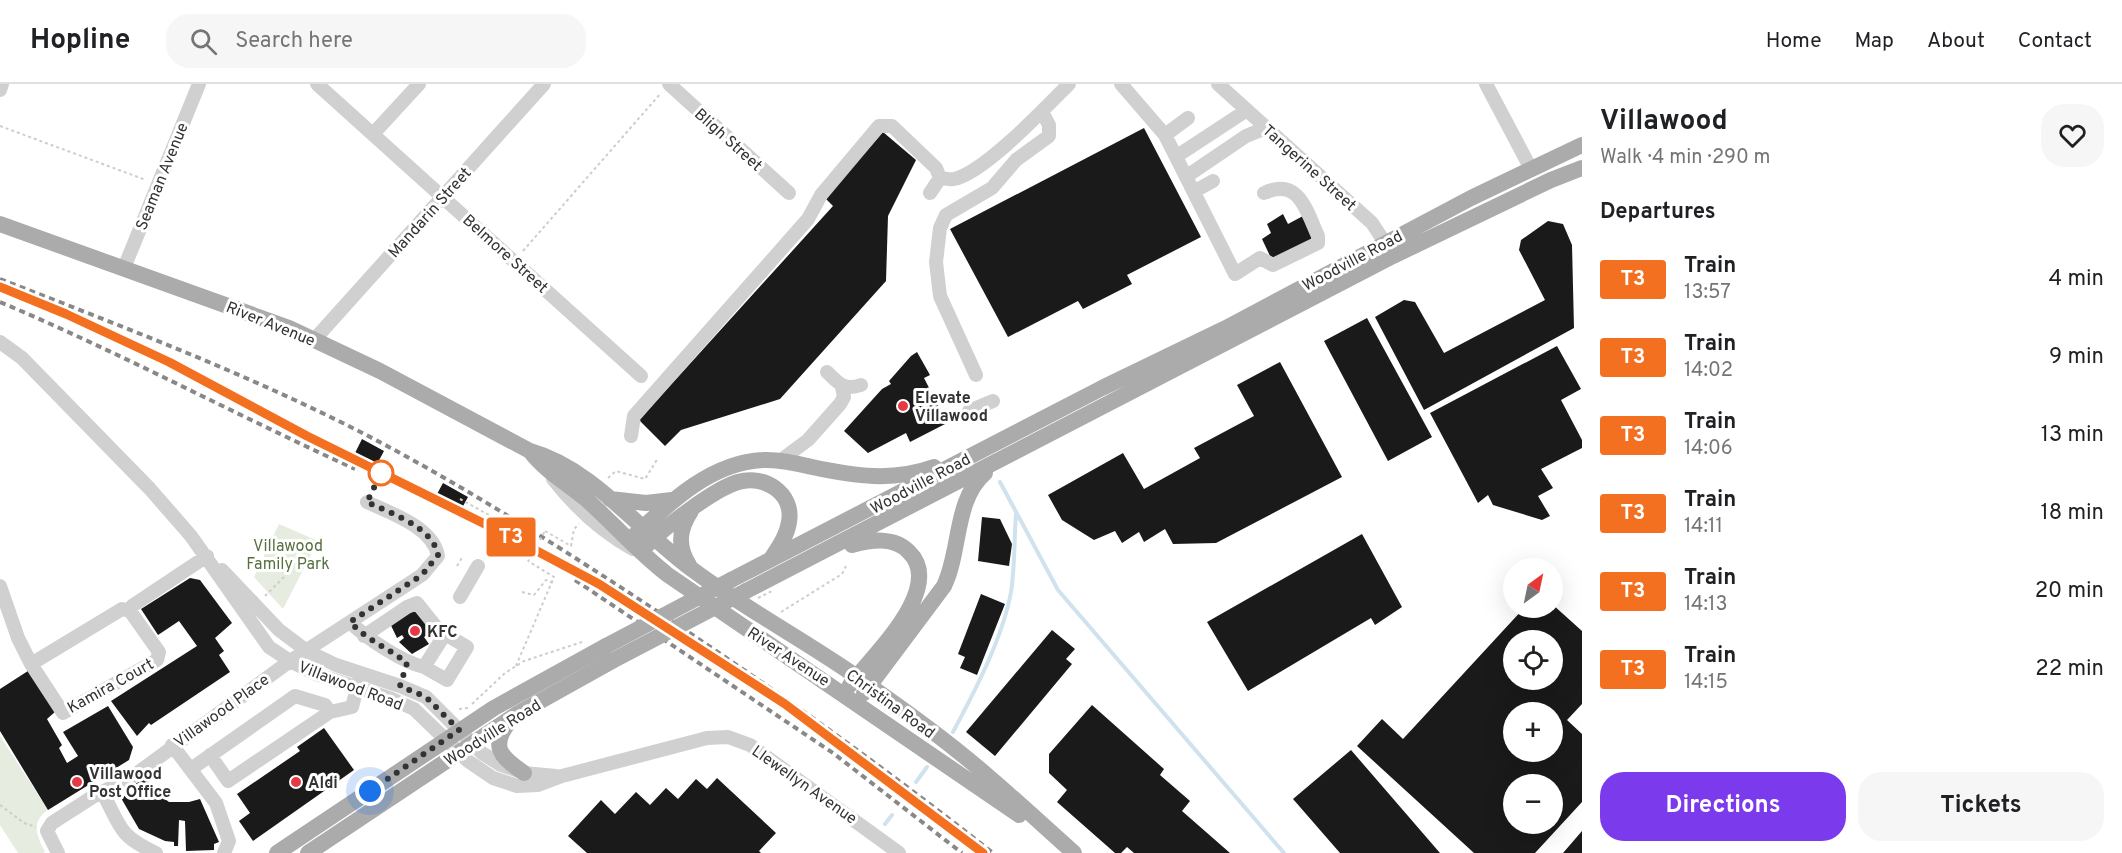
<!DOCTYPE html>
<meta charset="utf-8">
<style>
body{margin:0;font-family:Overpass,sans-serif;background:#f6f6f6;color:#202124;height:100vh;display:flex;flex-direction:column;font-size:22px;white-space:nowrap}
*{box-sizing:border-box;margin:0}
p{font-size:20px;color:#757577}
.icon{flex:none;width:33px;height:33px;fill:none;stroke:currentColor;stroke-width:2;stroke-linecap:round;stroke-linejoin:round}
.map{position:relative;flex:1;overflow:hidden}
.sheet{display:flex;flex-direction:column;background:#fff;width:540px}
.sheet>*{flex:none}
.badge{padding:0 12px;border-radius:4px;font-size:21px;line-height:39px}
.needle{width:39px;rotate:33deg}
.controls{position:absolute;left:1503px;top:474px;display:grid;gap:12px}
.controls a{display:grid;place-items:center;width:60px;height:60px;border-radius:50%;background:#fff;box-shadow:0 6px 24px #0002;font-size:30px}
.you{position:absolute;width:30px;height:30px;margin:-15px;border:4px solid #fff;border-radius:50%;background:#1a73e8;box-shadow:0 0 0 9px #1a73e833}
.map>.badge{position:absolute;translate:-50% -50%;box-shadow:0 0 0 3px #fff}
h2{padding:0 18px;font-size:22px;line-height:54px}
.round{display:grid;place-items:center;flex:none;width:63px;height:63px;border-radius:24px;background:#f6f6f6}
.summary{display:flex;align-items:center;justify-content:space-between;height:102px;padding:0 18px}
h1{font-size:28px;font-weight:700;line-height:45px}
.action{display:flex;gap:12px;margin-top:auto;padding:12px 18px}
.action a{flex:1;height:69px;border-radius:24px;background:#7c3aed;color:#fff;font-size:24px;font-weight:700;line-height:69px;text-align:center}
.action a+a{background:#f6f6f6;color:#202124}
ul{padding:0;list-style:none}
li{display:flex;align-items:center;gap:18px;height:78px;padding:0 18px}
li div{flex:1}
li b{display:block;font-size:22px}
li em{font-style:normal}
li .badge{min-width:66px;font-weight:700;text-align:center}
header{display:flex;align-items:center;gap:36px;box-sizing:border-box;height:84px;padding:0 30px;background:#fff;border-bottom:2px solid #e0e0e0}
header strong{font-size:28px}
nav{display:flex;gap:33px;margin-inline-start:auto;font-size:21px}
.search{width:420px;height:54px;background:#f6f6f6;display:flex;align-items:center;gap:15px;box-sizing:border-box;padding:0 21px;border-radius:24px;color:#757577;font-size:22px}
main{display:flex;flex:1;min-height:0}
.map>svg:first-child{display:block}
.green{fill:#e6ecdf}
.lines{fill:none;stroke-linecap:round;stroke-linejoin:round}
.stream{stroke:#cfe2ee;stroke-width:4}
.building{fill:#1a1a1a;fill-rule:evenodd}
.path{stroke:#cdcdcd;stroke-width:2;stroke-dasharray:3 3;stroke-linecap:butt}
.minor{stroke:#d0d0d0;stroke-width:14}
.major{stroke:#ababab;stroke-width:16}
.rail{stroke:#888;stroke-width:4;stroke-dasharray:6 4.5;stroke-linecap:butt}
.path-bridge{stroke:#cdcdcd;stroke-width:2;stroke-dasharray:3 3;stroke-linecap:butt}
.major-bridge{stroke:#ababab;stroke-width:16}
.line-casing{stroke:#fff;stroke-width:14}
.line{stroke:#f37021;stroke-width:9}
.walk{stroke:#333;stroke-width:6;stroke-dasharray:0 10.8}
.poi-dot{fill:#e63946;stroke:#fff;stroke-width:2}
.stop-dot{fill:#fff;stroke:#f37021;stroke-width:3}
.labels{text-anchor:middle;stroke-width:6;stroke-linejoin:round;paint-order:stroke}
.street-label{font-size:16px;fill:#333;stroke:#fff}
.poi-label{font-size:16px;font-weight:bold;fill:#333;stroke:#fff;text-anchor:start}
.park-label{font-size:16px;fill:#56703f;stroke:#fff}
</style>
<header>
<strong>Hopline</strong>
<div class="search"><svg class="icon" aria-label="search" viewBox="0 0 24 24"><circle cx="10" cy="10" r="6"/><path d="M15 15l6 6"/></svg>Search here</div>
<nav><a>Home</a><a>Map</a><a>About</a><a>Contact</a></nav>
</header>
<main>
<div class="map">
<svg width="1582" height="769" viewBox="0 0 1582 769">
<rect width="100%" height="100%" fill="#fff"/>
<path class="green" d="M279 440 318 457 283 525 254 493Z
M0 652 48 726C30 738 37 752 45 768L43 769H18L0 741Z"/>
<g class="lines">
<path class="stream" d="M1000 398 1058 506 1284 769
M953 648C975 607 1003 553 1011 508 1015 483 1014 455 1016 430
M916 698 927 683
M885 740 892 731"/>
</g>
<path class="building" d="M1144 44 1201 153 1127 191 1132 200 1083 225 1078 217 1008 253 950 145Z
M883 48 916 76 888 132 886 197 780 315 681 346 665 362 639 336 833 122 825 114Z
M1283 130 1288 140 1303 132 1315 154 1276 175 1270 172 1262 155 1271 149 1267 140Z
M1548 137 1563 140 1572 161 1574 244 1424 326 1375 233 1404 216 1415 218 1444 269 1545 216 1519 166 1521 156Z
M1367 234 1432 353 1388 377 1324 257Z
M1557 262 1581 305 1561 316 1582 356V364L1541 385 1553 404 1538 412 1550 432 1542 436 1493 421 1488 411 1478 419 1430 329Z
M917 268 930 291 924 294 947 339 910 358 906 349 868 369 844 347 882 305 891 300 889 297 911 272Z
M1280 278 1342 393 1216 459 1173 460 1165 445 1144 458 1139 448 1122 459 1115 447 1094 456 1062 436 1048 411 1123 369 1144 405 1200 374 1194 364 1254 332 1237 301Z
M362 355 384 367 376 382 354 371Z
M443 399 468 413 462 424 437 410Z
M982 433 1000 435 1012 460 1009 482 978 477Z
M1362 450 1402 523 1375 541 1371 534 1248 607 1207 538Z
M190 494 200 496 232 539 215 554 224 567 219 571 230 588 151 641 149 639 137 652 111 617 197 562 179 537 158 551 141 525Z
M981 510 1005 520 977 591 960 584 965 573 958 570Z
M1552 520 1582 547V620L1567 636 1582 650V718L1535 769H1474L1357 662 1382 635 1403 655 1524 524 1536 534 1545 524H1552ZM1514 556H1552V596H1514ZM1514 628H1552V668H1514ZM1514 700H1552V740H1514Z
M414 523 433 547 424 553 429 560 412 570 399 558 404 554 402 551 397 554 386 531Z
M1052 546 1075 565 1066 575 1072 580 995 672 966 648Z
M31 585 56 627 47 635 62 661 59 664 67 679 78 672 63 648 108 622 133 663 129 676 48 726 0 647V605Z
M1092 621 1164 685 1160 691 1190 717 1182 727 1230 769H1134L1127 763 1121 769H1115L1057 718 1067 706 1049 689V670Z
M324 644 354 686 253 757 239 737 250 729 237 710 300 667 297 663Z
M1351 666 1440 769H1340L1293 715Z
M146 694 154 707 169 718H189L200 715 219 758 214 760V766L186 767 185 737 179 736 178 762H174V758L165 757 139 745 121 714 130 709 128 704Z
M717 694 776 749 759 767 761 769H587L568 752 601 716 615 730 636 708 650 721 666 704 678 715 696 695 707 705Z
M1582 747V769H1563Z"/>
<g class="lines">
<path class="path" d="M0 42 146 96
M523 167 661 9
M608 394 616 387 645 395 658 374
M460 415 538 458
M545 447 571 462 574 445 579 440
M457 482 463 472
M522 508 534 511 546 496 553 499
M265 512 288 489
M781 528 842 490 846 482
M516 582 554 493 528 477
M472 620 505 589 524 577 582 558
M459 625 468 624
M0 721 24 739 36 743"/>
<path class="minor" d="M317 0 641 292
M669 0 789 109
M1121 0 1165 51 1235 190 1260 174 1273 181 1318 159V152C1306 126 1299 93 1264 109
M1218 0 1372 139 1391 168
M1486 0 1531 85
M0 6 2 0
M373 50 419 0
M1165 51 1188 34
M1177 72 1247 26
M1187 92 1246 52 1266 44
M1195 107 1213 97
M930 109 940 94C944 94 950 96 954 95 984 89 1046 23 1069 0
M124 184 199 0
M314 256 544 0
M0 258 22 274 150 405 191 452 269 563 290 577 316 590 392 615 414 625 468 677 493 694 517 702 538 701 562 692 707 654 728 653 750 661 899 769
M827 288C838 299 844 307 861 301
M976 291 940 212 936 178 940 144 946 131 992 104 1016 76 1049 52V41L1042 28
M969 327 993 317
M631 352 634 332 808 135 821 111 879 42H892L936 84 940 94
M781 376 808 356 840 320 844 313 842 303
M553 395C575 423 602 448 633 465
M222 486 279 546 307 567 336 581 400 602 426 613 482 669 501 681 524 689 556 692
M0 502 18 554 31 580 63 629 157 576 159 568 130 527 132 522 207 472
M460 513 478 482
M350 538C366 554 402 578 424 583L445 550 467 563 447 596 424 583
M364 552 407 523 417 519 437 544 445 550
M31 580 122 525 130 527
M172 661 216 719 229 757 224 769
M210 671 228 697 330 628
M191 685 295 612 325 621 330 628 352 623 359 597
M103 709C121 744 119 752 156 769
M58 769 47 747 52 739 94 712 132 693 290 577 422 491 438 472C433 443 390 429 367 418"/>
<path class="major" d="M0 140 289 244 380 287 530 367C594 385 640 448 693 486 747 526 806 557 860 595 904 626 949 658 990 694 1018 718 1046 744 1074 769
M530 367C545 387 567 399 586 415 614 440 638 468 668 491L1019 731
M610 415 646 419 672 416
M635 451C670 418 712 378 763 376 779 375 796 379 812 383 855 392 892 398 934 383
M647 461C665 443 714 405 738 398 764 390 794 409 789 438 787 452 778 464 771 475
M689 481C677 462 679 445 691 427
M731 496 1102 304 1226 244 1471 114 1582 61
M746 507 1393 172 1551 96 1582 84
M850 601C872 572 946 504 909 468 894 452 871 456 852 461
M864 609 944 502C961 467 954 416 985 389
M510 637C489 663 501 673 524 689
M277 769 494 624 606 562
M308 769 517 630 612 577"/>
<path class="rail" d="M0 195C106 236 213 277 316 326 419 375 515 435 611 497 743 583 870 672 993 769
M0 218C121 269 236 331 355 385
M59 227C145 262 225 309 307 352 410 405 516 451 615 510
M575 496 833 669 962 769"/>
<path class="path-bridge" d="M528 477 545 447
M758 514 772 507"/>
<path class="major-bridge" d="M606 562 731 496
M612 577 746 507"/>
</g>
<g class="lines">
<g class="line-casing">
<path id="line" d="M0 203 66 230 169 278 307 352 505 450 599 500 785 620 983 769"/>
</g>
<use href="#line" class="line"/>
<path class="walk" d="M370 707 459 646 426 613 400 602 407 579C388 564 367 556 350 538L422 491 438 471C433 443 390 429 367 418L381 389"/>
</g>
<g class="poi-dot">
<circle cx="903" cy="322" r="6"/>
<circle cx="415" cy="547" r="6"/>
<circle cx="77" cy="698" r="6"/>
<circle cx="296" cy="698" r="6"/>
</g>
<circle class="stop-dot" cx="381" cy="389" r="12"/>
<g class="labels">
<g class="street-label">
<text transform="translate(729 55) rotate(42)" y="6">Bligh Street</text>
<text transform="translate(1310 83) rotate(42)" y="6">Tangerine Street</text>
<text transform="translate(161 92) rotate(-68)" y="6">Seaman Avenue</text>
<text transform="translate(429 128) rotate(-48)" y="6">Mandarin Street</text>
<text transform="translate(506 169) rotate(42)" y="6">Belmore Street</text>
<text transform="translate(1352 176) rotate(-28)" y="6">Woodville Road</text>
<text transform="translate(271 239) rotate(22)" y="6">River Avenue</text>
<text transform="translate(920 399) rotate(-28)" y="6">Woodville Road</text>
<text transform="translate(789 572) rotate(33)" y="6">River Avenue</text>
<text transform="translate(110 601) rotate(-29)" y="6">Kamira Court</text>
<text transform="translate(351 601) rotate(21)" y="6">Villawood Road</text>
<text transform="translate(891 619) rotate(36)" y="6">Christina Road</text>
<text transform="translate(221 626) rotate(-36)" y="6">Villawood Place</text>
<text transform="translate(492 648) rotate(-32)" y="6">Woodville Road</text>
<text transform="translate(805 700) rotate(35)" y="6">Llewellyn Avenue</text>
</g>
<g class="poi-label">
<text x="915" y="319">Elevate<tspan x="915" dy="18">Villawood</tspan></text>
<text x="427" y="553">KFC</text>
<text x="89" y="695">Villawood<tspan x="89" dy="18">Post Office</tspan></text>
<text x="308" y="704">Aldi</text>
</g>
<g class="park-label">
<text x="288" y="467">Villawood<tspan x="288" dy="18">Family Park</tspan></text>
</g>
</g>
</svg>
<div class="controls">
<a><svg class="needle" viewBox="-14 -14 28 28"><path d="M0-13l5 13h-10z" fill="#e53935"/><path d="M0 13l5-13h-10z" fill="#757577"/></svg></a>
<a><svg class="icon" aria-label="locate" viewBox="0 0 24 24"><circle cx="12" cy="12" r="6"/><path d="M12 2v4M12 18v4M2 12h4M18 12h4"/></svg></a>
<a>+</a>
<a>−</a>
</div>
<div class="you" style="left:370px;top:707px"></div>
<b class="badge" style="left:511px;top:453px;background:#f37021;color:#fff">T3</b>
</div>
<section class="sheet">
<div class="summary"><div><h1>Villawood</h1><p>Walk · 4 min · 290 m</p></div><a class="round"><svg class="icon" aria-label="heart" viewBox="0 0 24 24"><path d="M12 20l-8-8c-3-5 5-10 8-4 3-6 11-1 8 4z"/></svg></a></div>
<h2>Departures</h2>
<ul>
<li><span class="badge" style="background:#f37021;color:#fff">T3</span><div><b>Train</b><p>13:57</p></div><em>4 min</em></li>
<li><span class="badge" style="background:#f37021;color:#fff">T3</span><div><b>Train</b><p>14:02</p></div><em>9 min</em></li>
<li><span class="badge" style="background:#f37021;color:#fff">T3</span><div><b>Train</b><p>14:06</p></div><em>13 min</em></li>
<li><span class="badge" style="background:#f37021;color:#fff">T3</span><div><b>Train</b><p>14:11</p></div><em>18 min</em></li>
<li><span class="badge" style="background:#f37021;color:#fff">T3</span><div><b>Train</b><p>14:13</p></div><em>20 min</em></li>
<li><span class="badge" style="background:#f37021;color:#fff">T3</span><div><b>Train</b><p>14:15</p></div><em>22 min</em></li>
</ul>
<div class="action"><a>Directions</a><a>Tickets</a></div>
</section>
</main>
